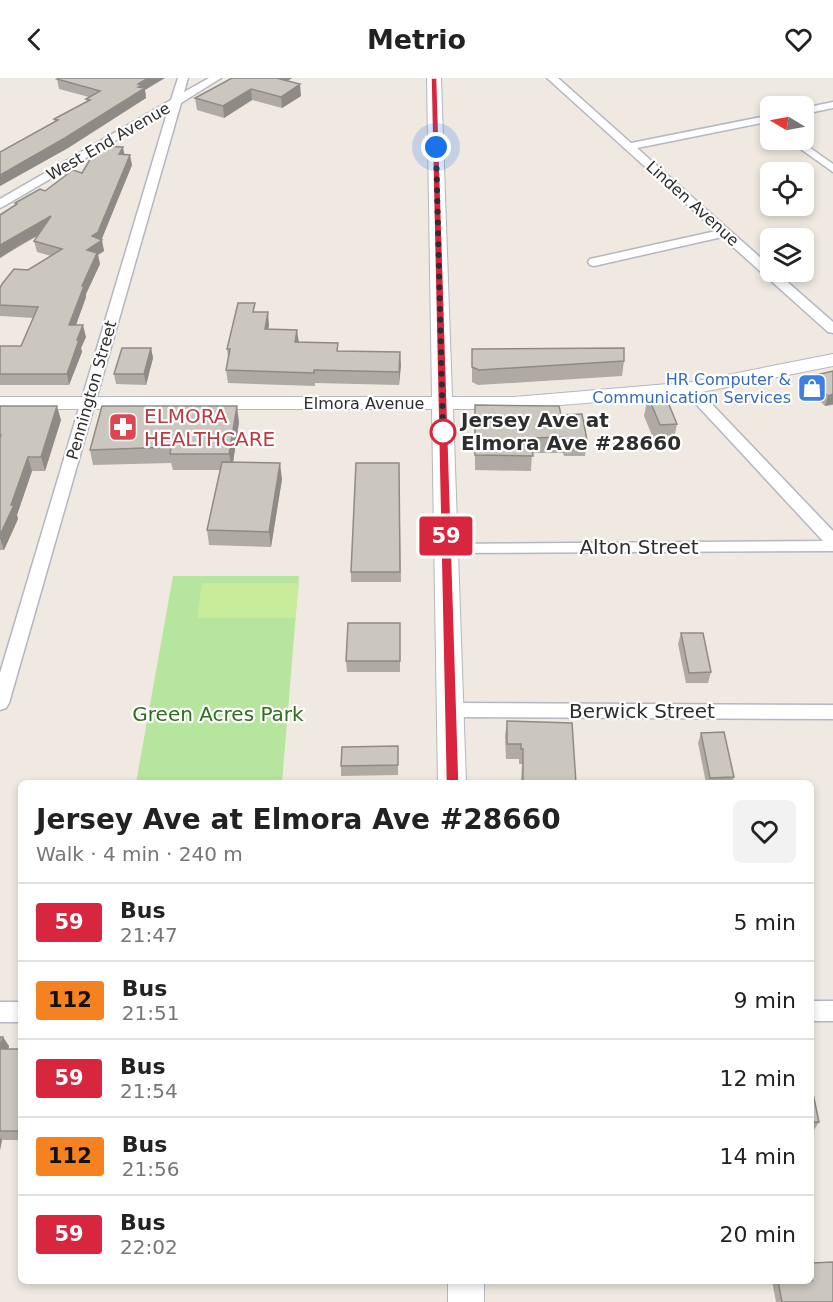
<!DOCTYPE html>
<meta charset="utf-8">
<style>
body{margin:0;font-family:"DejaVu Sans",sans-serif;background:#f2f2f2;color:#222;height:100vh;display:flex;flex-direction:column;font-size:22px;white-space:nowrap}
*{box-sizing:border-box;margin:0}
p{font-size:20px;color:#767676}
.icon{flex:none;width:33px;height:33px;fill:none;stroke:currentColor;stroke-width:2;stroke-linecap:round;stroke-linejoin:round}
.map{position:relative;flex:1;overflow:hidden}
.panel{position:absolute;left:18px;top:702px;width:796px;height:504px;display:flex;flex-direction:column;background:#fff;border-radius:9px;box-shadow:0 3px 9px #0003}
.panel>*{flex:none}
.badge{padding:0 12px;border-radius:4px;font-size:21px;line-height:39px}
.needle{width:39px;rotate:280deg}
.tools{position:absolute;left:760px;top:18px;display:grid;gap:12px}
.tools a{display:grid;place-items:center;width:54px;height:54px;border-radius:9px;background:#fff;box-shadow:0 3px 9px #0003;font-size:30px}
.you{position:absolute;width:30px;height:30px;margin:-15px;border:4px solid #fff;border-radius:50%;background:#1a73e8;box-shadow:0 0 0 9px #1a73e833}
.map>.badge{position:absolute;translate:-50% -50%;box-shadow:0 0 0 3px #fff}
.round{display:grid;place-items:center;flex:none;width:63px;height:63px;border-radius:9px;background:#f2f2f2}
.head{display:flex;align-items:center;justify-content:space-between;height:102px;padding:0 18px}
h1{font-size:28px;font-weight:800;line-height:45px}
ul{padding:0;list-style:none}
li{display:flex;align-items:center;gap:18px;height:78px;padding:0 18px;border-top:2px solid #e0e0e0}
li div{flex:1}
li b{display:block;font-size:22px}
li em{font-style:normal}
li .badge{min-width:66px;font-weight:700;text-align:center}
header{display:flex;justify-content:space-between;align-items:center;height:78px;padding:0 18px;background:#fff;font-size:27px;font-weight:800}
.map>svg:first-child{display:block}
.green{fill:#b6e59e}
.pitch{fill:#c9ec9a}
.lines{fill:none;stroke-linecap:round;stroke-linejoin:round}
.street-casing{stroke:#b4b7c1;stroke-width:3}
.secondary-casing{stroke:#b4b7c1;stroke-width:2}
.street{fill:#fff;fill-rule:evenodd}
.secondary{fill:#fff;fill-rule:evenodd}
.wall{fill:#afaba4}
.shaded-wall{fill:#8e8b86}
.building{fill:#cbc7bf;stroke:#8e8b86;stroke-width:1.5}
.line{fill:#d7263d;stroke:#fff;stroke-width:1.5}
.walk{stroke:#2e2e2e;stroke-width:6;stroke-dasharray:0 10.8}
.stop-dot{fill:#fff;stroke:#d7263d;stroke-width:3}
.labels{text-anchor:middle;stroke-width:4.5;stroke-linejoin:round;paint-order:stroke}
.far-street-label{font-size:16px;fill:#2e2e2e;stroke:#fff}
.far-shop-label{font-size:16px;fill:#366cbe;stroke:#fff;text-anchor:end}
.health-label{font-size:20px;fill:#be3a42;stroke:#fff;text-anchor:start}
.stop-label{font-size:20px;font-weight:bold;fill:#2e2e2e;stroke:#fff;text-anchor:start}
.street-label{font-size:20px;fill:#2e2e2e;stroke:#fff}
.park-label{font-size:20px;fill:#2c6e1b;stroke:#fff}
</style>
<header><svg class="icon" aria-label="back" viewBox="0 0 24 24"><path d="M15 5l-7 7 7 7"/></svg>Metrio<svg class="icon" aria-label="heart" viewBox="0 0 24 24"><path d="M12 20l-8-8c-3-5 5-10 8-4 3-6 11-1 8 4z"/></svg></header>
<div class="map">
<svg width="833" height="1224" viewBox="0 0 833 1224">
<rect width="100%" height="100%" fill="#efe9e1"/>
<path class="green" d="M173 498H299L282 705H136Z"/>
<path class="pitch" d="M202 505H299L295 540H197Z"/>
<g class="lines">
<g class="street-casing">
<path id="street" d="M178 0H188L184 14 209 0H221L181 25 9 625 6 630 0 632V595L168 32 4 128 0 130V121L171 22Z
M547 0H558L631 65 771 37V43L637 70 771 189V194H776L833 244V255L828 254 722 159 594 188 590 187 588 184 590 181 716 153Z
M833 24V30L804 36V30Z
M788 62H799L833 86V94Z
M692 306 697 307 706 320 833 453V473L440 475 438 471 440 467 446 466 823 463 696 326 685 310Z
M450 625 833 627V641L450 639 444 637 441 632 444 627Z
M812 923H833V943H812Z
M0 924H21V944H0Z"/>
</g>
<g class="secondary-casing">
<path id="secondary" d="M427 0H441L452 319H514L692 304 833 276V288L692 316 514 331H453L466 705H438L432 331H0V319H432Z
M448 1203H484V1224H448Z"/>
</g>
<use href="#street" class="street"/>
<use href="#secondary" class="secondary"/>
</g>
<path class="wall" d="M292 0 287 3 301 18 282 30 252 22 224 40 197 32 195 20Z
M57 1 145 12 146 20 68 70 0 108V74L55 44 54 41 87 23 86 21 89 19 59 11Z
M124 76 132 87 101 162 104 173 98 177 100 186 86 216V219L76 247 86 259 81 270 82 274 69 307H0V268H21L34 240 0 238V210L51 178 37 174 34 163 37 158 0 180V137L16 127 15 125 45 113Z
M256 234 269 247 268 251 299 264 339 273 400 274 399 307 315 305V308L228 305 226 292 228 279 227 271Z
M151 270 153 280 146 307 116 306 114 296Z
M472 271 624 283 622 298 478 307 472 304Z
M833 293V327L825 328 805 309 808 299Z
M648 318 677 346 673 366 656 367 644 338Z
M475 327 561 337 587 362 585 378H564L563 375H532L531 393 475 392Z
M0 328 61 342 45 393H32L17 437 18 441 4 472H0Z
M239 344 233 384 282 401 271 469 209 467 207 452 220 392H173L171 385 93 387 90 372Z
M399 385 401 504H351V494Z
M400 545V594H347L346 583Z
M681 555 711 594 708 605H686L678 566Z
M507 643 576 705 521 704 522 686H519V681H506L505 658Z
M701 655 734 699 732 705H706L698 665Z
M398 668V697L341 698V688Z
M0 959 9 968 8 971H21V1062H2L0 1072Z
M812 1011 819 1044 814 1052H812Z
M772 1203H812L833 1224H776Z"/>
<path class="shaded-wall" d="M148 0H165L145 12 146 20 68 70 0 108V97Z
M274 0H292L275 11Z
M300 6 301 18 282 30 281 19Z
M251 11 252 22 224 40 223 28Z
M123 69 125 80 119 76Z
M130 77 132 87 101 163 102 162 104 173 98 177 100 186 86 216V219L72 258 69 247 82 208 87 172 92 158Z
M51 138 54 149 18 168 0 180V167Z
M268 234 269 247 266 264 265 251Z
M83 247 86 259 81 270 82 274 69 307 67 296 77 262Z
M297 252 299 265 295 264Z
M151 270 153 280 146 307 144 296Z
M400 274 401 288 399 307V294Z
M833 316V326L825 328 828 318Z
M57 328 61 342 45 393 41 379Z
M237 328 239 344 232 392 229 376Z
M28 379 32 393 17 437 18 441 4 472 0 460V457Z
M280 385 282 401 271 469 269 454Z
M3 959 9 968 6 981 0 971Z
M0 1059 2 1062 0 1072Z"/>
<path class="building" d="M59 0H148L138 6 141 7 138 9 145 10 65 60 0 97V74L58 42 54 41 90 22 86 21 100 13 57 1Z
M232 0H276L300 6 281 19 251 11 223 28 195 20Z
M98 68 123 69 119 76 130 77 98 154 92 158 102 162 87 172 97 175 82 208H84L69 247H83L77 262H79L67 296H0V268H21L38 229 0 227V210L2 206 14 191 28 192 62 171 34 163 51 138 0 167V137L17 126 15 125 40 111 45 113 73 92 82 95Z
M238 225H255L253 234H268L265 251 297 252 295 264 338 265 337 273 400 274 399 294 314 292V295L226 292 230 271H227Z
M122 270H151L144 296H114Z
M624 270V283L479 292 472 289V271Z
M833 293V316L828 318 808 299Z
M665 317 677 346 660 347 648 318Z
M475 327 559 328 561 337 582 336 587 362 566 363 565 359 531 360 533 378 475 377Z
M0 328H57L41 379H28L11 427H14L0 457V360L1 357H0Z
M102 328H237L229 376H170L171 369 90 372Z
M222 384 280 385 269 454 207 452Z
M356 385H399L400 494H351Z
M348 545H400V583H346Z
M681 555H703L711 594 689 595Z
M507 643 572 645 576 705H510V704H523V671H521V666H507Z
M724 654 734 699 710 700 701 655Z
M398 668V687L341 688 342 669Z
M0 959H3L0 971H21V1053H0Z
M812 1011 819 1044H812Z
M833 1184V1224H782L778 1203H812V1185Z"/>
<path class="line" d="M431 0H437L459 705 452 710 446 705Z"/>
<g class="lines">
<path class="walk" d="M436 69 443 354"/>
</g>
<defs>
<g id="shop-square" transform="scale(1.5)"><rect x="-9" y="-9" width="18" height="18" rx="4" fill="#3f7fe0" stroke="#fff"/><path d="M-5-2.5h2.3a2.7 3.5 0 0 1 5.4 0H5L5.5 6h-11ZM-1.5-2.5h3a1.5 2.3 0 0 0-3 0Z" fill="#fff"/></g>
<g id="pharmacy-square" transform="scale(1.5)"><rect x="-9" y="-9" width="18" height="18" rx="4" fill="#e0444e" stroke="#fff"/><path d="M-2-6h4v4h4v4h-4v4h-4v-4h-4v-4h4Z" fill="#fff"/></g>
</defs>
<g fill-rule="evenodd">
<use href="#shop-square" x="812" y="310"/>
<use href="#pharmacy-square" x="123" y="349"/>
</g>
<circle class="stop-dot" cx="443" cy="354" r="12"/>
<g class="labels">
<g class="far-street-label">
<text transform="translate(108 63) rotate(-30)" y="6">West End Avenue</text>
<text transform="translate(693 125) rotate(42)" y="6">Linden Avenue</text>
<text transform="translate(91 312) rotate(-74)" y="6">Pennington Street</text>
<text x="364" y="331">Elmora Avenue</text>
</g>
<g class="far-shop-label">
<text x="791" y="307">HR Computer &amp;<tspan x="791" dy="18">Communication Services</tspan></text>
</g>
<g class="health-label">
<text x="144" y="345">ELMORA<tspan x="144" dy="23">HEALTHCARE</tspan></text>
</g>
<g class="stop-label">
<text x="461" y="349">Jersey Ave at<tspan x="461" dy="23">Elmora Ave #28660</tspan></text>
</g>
<g class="street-label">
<text x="639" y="476">Alton Street</text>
<text x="642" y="640">Berwick Street</text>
</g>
<g class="park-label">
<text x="218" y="643">Green Acres Park</text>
</g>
</g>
</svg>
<div class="tools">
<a><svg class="needle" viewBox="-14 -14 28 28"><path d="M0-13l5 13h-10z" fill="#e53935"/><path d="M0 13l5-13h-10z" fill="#767676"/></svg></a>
<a><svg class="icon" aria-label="locate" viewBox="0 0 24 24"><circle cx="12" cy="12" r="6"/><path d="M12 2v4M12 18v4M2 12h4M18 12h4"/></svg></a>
<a><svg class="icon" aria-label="layers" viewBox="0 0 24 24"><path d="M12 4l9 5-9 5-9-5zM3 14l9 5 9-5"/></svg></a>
</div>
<div class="you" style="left:436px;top:69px"></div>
<b class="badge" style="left:446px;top:458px;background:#d7263d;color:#fff">59</b>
<section class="panel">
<div class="head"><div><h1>Jersey Ave at Elmora Ave #28660</h1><p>Walk · 4 min · 240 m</p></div><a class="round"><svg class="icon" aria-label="heart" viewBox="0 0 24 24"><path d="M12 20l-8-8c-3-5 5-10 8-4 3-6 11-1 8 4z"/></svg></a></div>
<ul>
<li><span class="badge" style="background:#d7263d;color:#fff">59</span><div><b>Bus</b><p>21:47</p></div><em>5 min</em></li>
<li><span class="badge" style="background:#f58220;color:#111">112</span><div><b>Bus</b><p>21:51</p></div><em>9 min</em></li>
<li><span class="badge" style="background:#d7263d;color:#fff">59</span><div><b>Bus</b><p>21:54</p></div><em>12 min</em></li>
<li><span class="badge" style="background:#f58220;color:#111">112</span><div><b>Bus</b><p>21:56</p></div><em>14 min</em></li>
<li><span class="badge" style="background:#d7263d;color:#fff">59</span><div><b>Bus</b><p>22:02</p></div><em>20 min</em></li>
</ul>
</section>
</div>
